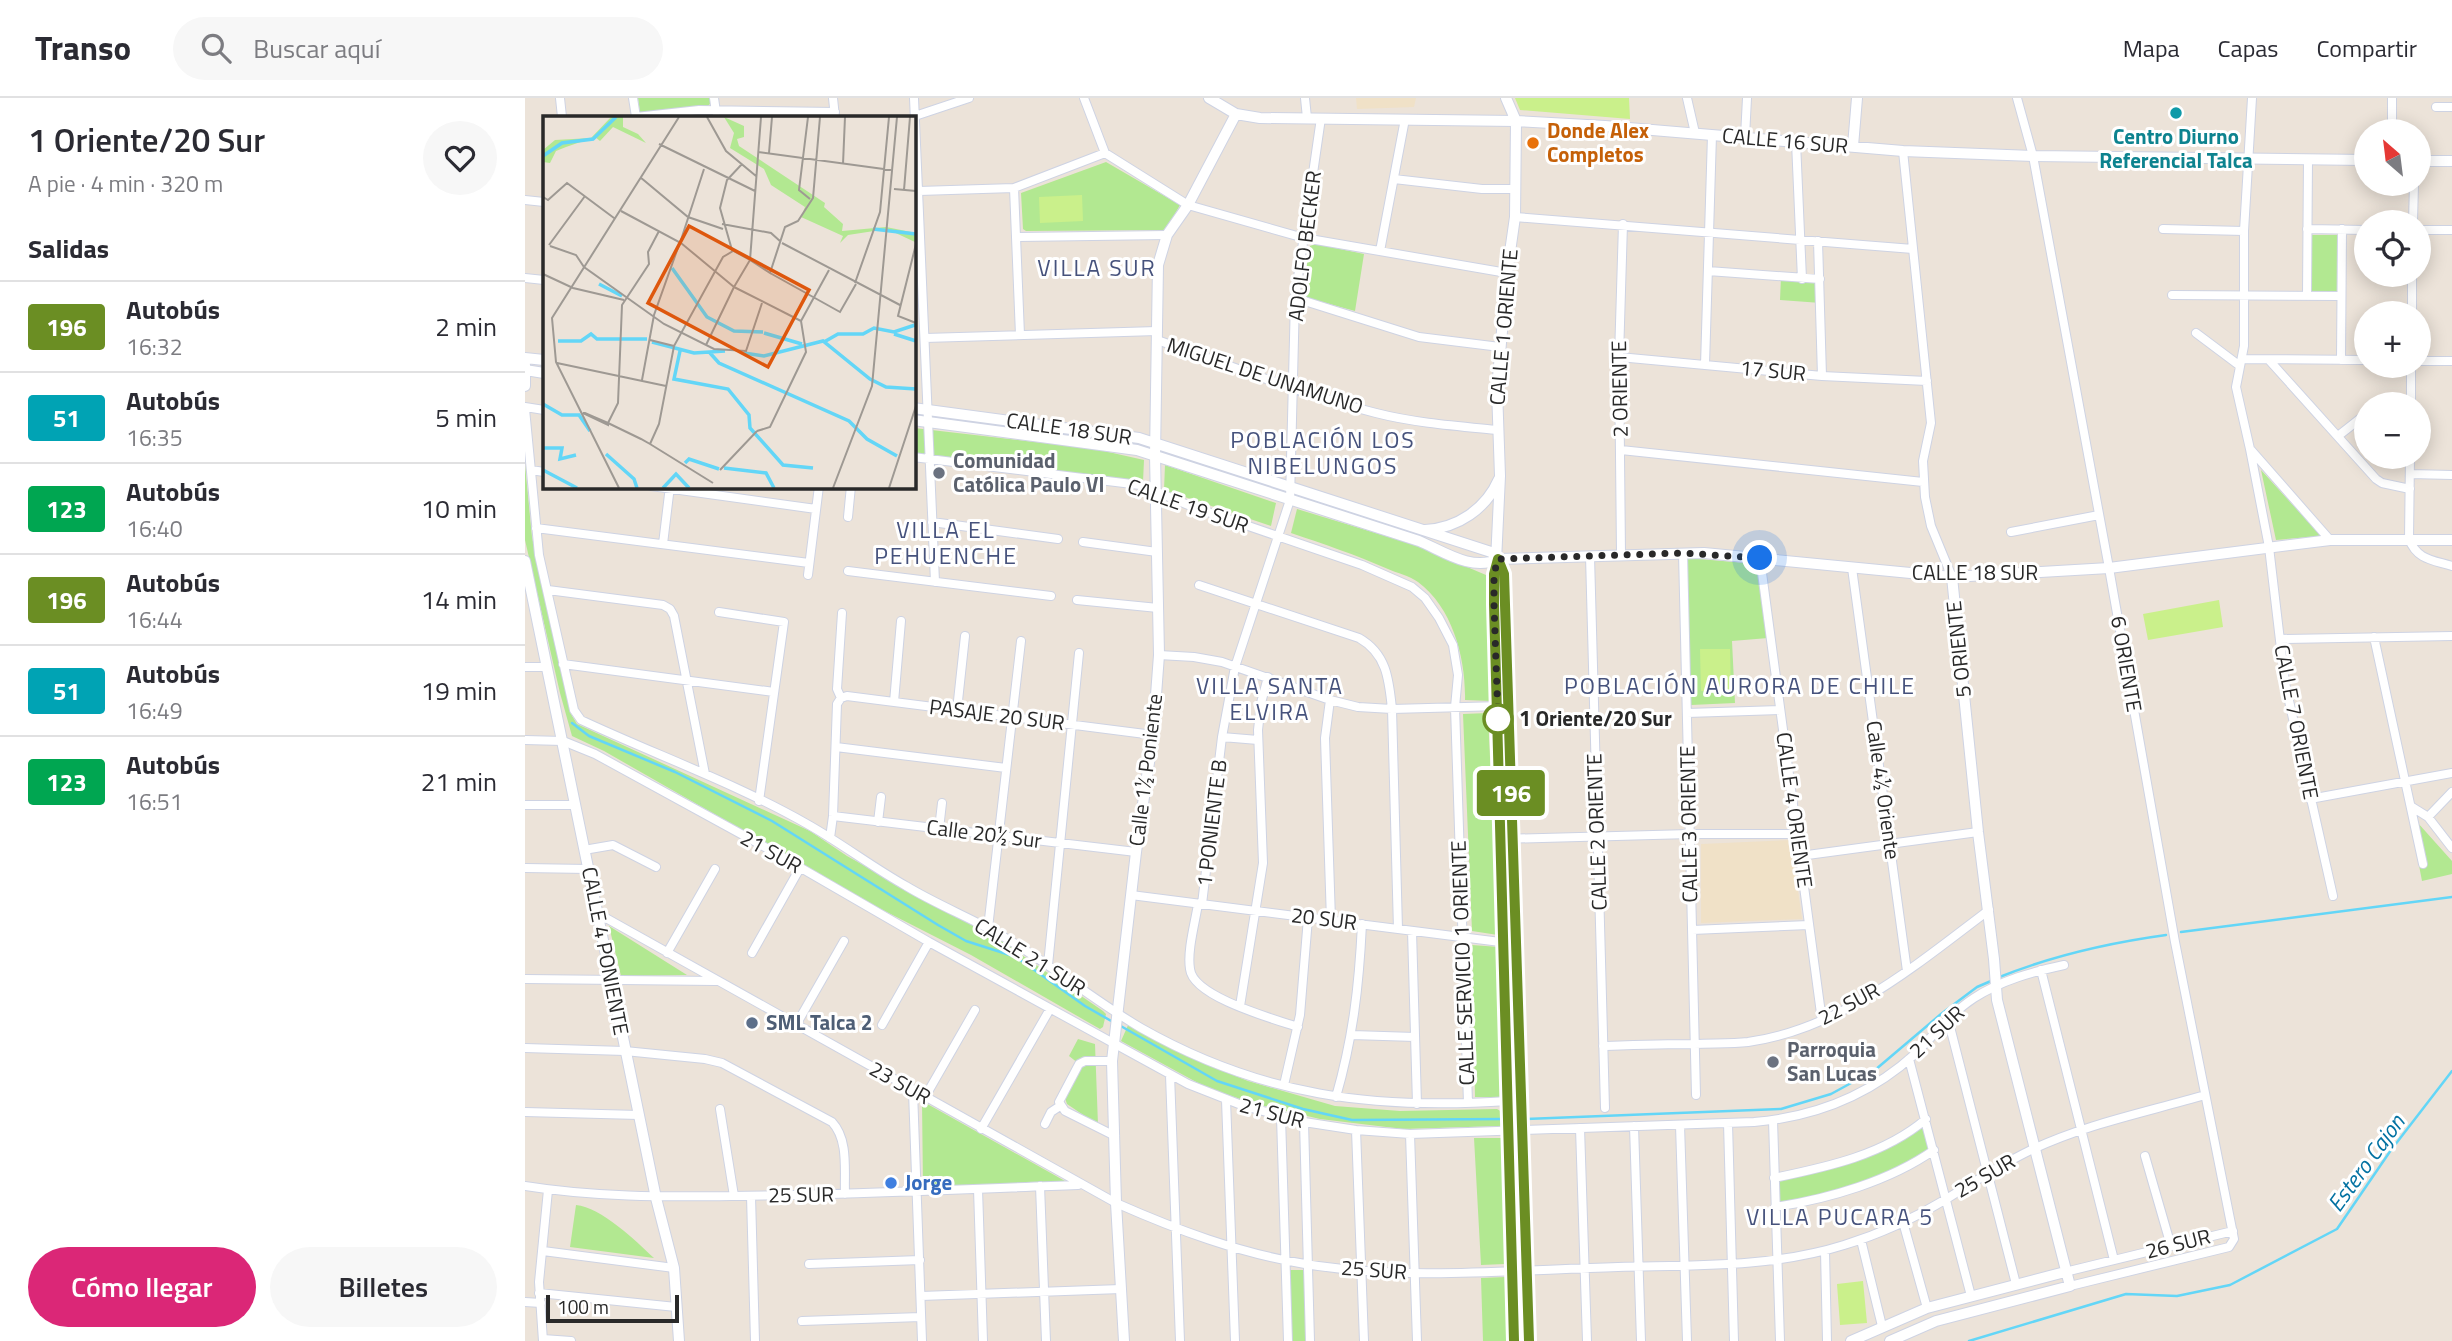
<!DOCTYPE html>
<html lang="es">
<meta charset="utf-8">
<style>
body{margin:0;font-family:"Titillium Web",sans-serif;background:#f7f7f7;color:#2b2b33;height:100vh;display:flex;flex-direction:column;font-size:26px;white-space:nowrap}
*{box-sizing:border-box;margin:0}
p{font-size:23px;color:#7c7c81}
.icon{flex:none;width:38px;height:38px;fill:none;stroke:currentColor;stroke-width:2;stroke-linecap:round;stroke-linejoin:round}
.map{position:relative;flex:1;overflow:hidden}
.panel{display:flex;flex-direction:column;background:#fff;width:525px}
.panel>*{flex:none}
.badge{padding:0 14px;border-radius:5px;font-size:24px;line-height:46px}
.needle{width:46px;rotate:332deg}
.fabs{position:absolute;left:1829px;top:21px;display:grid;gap:14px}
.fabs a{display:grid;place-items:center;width:77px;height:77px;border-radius:50%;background:#fff;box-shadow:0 4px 18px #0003;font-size:35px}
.scale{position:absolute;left:21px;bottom:18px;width:133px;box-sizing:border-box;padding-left:7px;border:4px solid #292929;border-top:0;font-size:19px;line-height:24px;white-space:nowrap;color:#292929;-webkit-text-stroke:5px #fff;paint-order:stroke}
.you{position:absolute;width:35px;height:35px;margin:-18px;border:5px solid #fff;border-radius:50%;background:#1a73e8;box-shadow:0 0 0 10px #1a73e833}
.map>.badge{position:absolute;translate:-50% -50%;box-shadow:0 0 0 4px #fff}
h2{padding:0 28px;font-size:26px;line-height:63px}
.round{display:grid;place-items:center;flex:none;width:74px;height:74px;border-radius:37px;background:#f7f7f7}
.head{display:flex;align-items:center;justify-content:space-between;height:119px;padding:0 28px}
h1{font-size:33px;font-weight:600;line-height:52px}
.action{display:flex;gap:14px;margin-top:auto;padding:14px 28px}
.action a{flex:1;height:80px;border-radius:42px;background:#db2777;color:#fff;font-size:28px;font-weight:600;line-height:80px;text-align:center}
.action a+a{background:#f7f7f7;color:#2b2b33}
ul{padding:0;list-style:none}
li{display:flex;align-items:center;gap:21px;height:91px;padding:0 28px;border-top:2px solid #e1e1e2}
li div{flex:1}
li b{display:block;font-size:26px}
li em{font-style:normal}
li .badge{min-width:77px;font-weight:700;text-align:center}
header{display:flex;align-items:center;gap:42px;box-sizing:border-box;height:98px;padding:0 35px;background:#fff;border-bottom:2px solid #e1e1e2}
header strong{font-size:33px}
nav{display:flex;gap:38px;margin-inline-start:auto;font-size:24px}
.search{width:490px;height:63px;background:#f7f7f7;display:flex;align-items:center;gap:18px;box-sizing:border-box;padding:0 24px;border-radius:38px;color:#7c7c81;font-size:26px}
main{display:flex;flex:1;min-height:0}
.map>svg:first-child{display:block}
.education{fill:#f0e1c7}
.green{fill:#b2e891}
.pitch{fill:#caf08b}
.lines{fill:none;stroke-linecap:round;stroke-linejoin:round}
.stream{stroke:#63d6f7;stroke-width:2.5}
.street-casing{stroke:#ced3e3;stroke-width:10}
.secondary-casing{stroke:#ced3e3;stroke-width:12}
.street{stroke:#fff;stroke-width:8}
.secondary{stroke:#fff;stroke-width:10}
.line-casing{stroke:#fff;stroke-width:16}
.line{stroke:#6b8e23;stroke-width:10}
.walk{stroke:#292929;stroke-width:7;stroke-dasharray:0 12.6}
.culture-dot{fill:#0f9aa8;stroke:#fff;stroke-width:2.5}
.food-dot{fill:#e8710a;stroke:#fff;stroke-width:2.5}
.worship-dot{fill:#6b7280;stroke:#fff;stroke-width:2.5}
.stop-dot{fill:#fff;stroke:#6b8e23;stroke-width:3.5}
.service-dot{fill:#5c6f8a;stroke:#fff;stroke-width:2.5}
.shop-dot{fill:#3f7fe0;stroke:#fff;stroke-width:2.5}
.labels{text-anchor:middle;stroke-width:6;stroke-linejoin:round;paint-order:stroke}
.food-label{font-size:21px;font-weight:bold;fill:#c56008;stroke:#fff;text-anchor:start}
.culture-label{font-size:21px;font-weight:bold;fill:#0d838f;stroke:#fff}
.street-label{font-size:21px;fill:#292929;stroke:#fff}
.worship-label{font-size:21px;font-weight:bold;fill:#5b616d;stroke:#fff;text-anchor:start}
.stop-label{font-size:21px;font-weight:bold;fill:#292929;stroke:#fff;text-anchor:start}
.service-label{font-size:21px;font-weight:bold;fill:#4e5e75;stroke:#fff;text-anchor:start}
.shop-label{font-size:21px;font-weight:bold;fill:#366cbe;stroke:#fff;text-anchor:start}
.neighbourhood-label{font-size:23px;letter-spacing:2px;fill:#46527c;stroke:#fff}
.water-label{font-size:23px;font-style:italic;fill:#0372a2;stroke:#fff}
.inset-river{fill:none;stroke:#63d6f7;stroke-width:3.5}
.inset-road{fill:none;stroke:#9e9993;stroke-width:2}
.view{fill:#de570d;fill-opacity:0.15;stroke:#de570d;stroke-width:3.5}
.inset-edge{fill:none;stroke:#292929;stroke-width:3.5}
</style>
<header>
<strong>Transo</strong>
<div class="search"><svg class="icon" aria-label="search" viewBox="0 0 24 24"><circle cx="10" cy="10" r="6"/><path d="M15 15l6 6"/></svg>Buscar aquí</div>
<nav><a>Mapa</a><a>Capas</a><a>Compartir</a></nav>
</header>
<main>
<section class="panel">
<div class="head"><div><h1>1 Oriente/20 Sur</h1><p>A pie · 4 min · 320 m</p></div><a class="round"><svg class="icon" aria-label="heart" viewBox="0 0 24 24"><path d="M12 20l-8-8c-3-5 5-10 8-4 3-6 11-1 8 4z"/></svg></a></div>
<h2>Salidas</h2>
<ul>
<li><span class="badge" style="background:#6b8e23;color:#fff">196</span><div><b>Autobús</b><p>16:32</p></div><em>2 min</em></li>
<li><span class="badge" style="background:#00a3b4;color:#fff">51</span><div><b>Autobús</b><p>16:35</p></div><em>5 min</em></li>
<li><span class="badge" style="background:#00a651;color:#fff">123</span><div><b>Autobús</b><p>16:40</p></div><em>10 min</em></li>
<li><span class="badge" style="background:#6b8e23;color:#fff">196</span><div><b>Autobús</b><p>16:44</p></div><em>14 min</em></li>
<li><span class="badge" style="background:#00a3b4;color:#fff">51</span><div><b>Autobús</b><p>16:49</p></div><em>19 min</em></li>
<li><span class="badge" style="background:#00a651;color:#fff">123</span><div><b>Autobús</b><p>16:51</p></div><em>21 min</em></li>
</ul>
<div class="action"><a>Cómo llegar</a><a>Billetes</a></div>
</section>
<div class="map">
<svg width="1927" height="1243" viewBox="0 0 1927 1243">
<rect width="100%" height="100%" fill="#ece3d9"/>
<path class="education" d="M831 0H891L889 9 832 11Z
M1266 742 1277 821 1176 825V746Z"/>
<path class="green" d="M113 0H185V6L181 9 115 15Z
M581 64 655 107 641 132 501 133 498 131 496 95Z
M1785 137H1813L1812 196 1784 197Z
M791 146 839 156 830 213 779 199 777 196 785 148Z
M1256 179 1295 181 1296 205 1255 202Z
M389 330 570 351 619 362 618 384 389 355Z
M0 367 7 439 46 616 52 626 285 733 322 758 478 844 578 913 581 916 578 929 575 931 446 857 348 807 79 653 47 638 35 595 0 442Z
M640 367 751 405 746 428 639 392Z
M1736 372 1796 438 1751 442Z
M772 411 890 447 961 477 967 603 940 602C941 561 928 510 893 484 885 478 872 475 863 471 831 457 799 446 766 435Z
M1162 460 1233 466 1243 540 1207 543 1210 605 1166 607Z
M963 615 973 837 947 833 938 616Z
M1884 715 1927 763V776L1897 783Z
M84 828 162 877 96 878Z
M947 847 974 849 978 999H950Z
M604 925 676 964 723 983 810 1008 875 1013 972 1011 977 1014 980 1026 975 1028 878 1031 795 1021 731 1006 684 991 596 943Z
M553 941 570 946 573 1027 542 1006 540 1000 553 965 544 958Z
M397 1003 540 1083 398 1090Z
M1401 1021 1409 1052 1315 1095 1250 1109 1249 1080 1340 1055Z
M949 1040H976L980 1166 956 1167Z
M51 1107C76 1109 111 1143 129 1160L45 1149Z
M763 1172H781L783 1243H765Z
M981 1179 984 1243H958L956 1180Z"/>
<path class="pitch" d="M990 0H1104L1105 21 995 12Z
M557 97 558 123 515 125 514 99Z
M1694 502 1698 529 1623 542 1618 516Z
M1175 551H1205L1206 592 1176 593Z
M1338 1183 1342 1225 1315 1227 1312 1186Z"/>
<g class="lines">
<path class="stream" d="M47 625 64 638 150 674 247 723 413 827 441 843 491 859 560 908 588 924
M1656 834 1927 799
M1472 880C1526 858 1583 845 1641 837
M594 927 692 983 778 1011 827 1022 980 1021
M1001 1021 1256 1011 1306 996 1350 972 1416 916 1452 889 1466 883
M1444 1243 1601 1196 1652 1198 1705 1187 1812 1131 1866 1052 1927 973"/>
<g class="street-casing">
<path id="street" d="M35 0 37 19
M108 0 111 19
M189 0 191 14
M308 0 310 19
M389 0 410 484
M559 0 580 55 663 107 779 140 982 175
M780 0 782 20
M1162 0 1170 35
M1492 0 1508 58 1584 470 1650 844 1709 1141 1704 1149 1545 1188
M1727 0 1719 133V248L1711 289 1725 351 1744 449 1760 585 1808 798
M1911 9H1927
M390 18 444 0
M111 19 174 12 310 14
M1867 33V0
M1220 39 1222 0
M1271 44 1277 181
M1378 53 1406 325 1398 363 1400 399 1406 428 1427 479
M869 81 957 91H990
M489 90 495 237
M394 93 489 90 580 55
M0 102 19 104
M990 119 1388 151
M1888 124 1889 86
M1638 131 1719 133
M1782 131 1841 132
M1894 132H1927
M493 139 642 137
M1293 143 1297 278
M855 153 880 21
M1183 173 1295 181
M0 180 19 182
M1647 197 1816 198
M1782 198 1783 61
M770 200 894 239 975 249
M1887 215V177
M1671 235 1715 268
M400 240 632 233
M632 242C704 267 776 296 851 315 890 325 932 328 973 332
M1094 259 1297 278 1402 283
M1717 261 1841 262
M1744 262 1851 381 1857 385 1885 391
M1816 262 1817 131
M1894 263H1927
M1180 267 1187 37
M1886 306V268
M0 309 19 312
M0 311 14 457 49 612 56 622C131 657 210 685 282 726 316 745 347 769 381 788 414 808 451 822 484 842 529 869 570 903 616 930 736 998 848 1012 983 1003
M1813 338 1841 316
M1096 352 1398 384
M1726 352 1805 442
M388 359 615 387 668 409 837 467 887 489 900 500 914 520 928 547 933 577 930 609 943 1005
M1885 359 1884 441C1892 462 1908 462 1927 468
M6 372 19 374
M1885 376 1927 377
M126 388 291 411
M323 419 326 388
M407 424 533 441
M11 430 284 465
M1486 434 1574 417
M558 444 632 454
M138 446 145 388
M1158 455 1171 997
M1096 456 1094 259 1098 126
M1065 458 1080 1010
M1235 460 1297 923
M1327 470 1382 873
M323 473 526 498
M283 477 294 388
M674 487 834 540C862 556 864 582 867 611L873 831
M23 492 138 507 145 511 149 518 180 676
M552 502 633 510
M194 514 259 524 234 703
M1849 539 1898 766
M1755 541 1927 538
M634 557 669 559 697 564 805 602 833 609 867 611 976 608
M38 566 249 594
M0 569H22
M316 600 322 598 628 637
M805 602 800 640 806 822
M369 604 376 523
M432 612 440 538
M1162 615 1255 612
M697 639 733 642
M0 642 38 643 70 656 238 748 404 844 663 986 719 1008 779 1024 831 1032 885 1036 1229 1024C1289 1019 1345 997 1390 956 1409 937 1426 915 1449 900 1477 882 1507 874 1539 867
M311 649 481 670
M1785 701 1927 675
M0 707H50
M1887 709 1903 719 1927 750
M308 718 611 754
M1903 719 1927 694
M353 724 356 699
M414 731 417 705
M305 740 308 718 312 606 316 600 312 591 317 515
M976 741 1165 736H1272
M59 752 88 747 131 769
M1275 758 1453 734
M0 770 63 771
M606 797 991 846
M673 806C670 825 662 853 665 871 668 899 749 921 773 929
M677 806 697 639 710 569 765 402 770 200 796 20
M72 815 591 1105C652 1132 714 1155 780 1166 883 1183 990 1172 1093 1169 1168 1167 1246 1170 1319 1147 1355 1136 1390 1120 1423 1100 1450 1083 1477 1066 1506 1052 1561 1026 1622 1014 1680 997
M463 830 496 543
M1167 832 1284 827
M887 833 892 1006
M142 855 190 771
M227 855 275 770
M523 867 554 555
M1516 872 1589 1162
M0 881 191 883
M715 908 738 765 733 632 736 605 743 579
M1423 921 1491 1186
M271 927 319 843
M357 927 404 844
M827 937 890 939
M1078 948C1109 947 1139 946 1169 946 1187 945 1205 946 1223 944 1316 931 1391 867 1464 812
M0 950 100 953 180 961 197 965 307 1024C324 1042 319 1073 320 1096
M1384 961 1446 1198
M587 963H560L554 966 534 1004 540 1013 590 1038
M645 977 655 1243
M759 987 775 917 783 820
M388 993 397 1243
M400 999 450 912
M811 999C828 940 834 888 837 826
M701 1002 710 1243
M195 1011 209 1098
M0 1014 114 1017
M756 1019 763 1243
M1248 1022 1255 1243
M779 1024 785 1243
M1203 1025 1209 1243
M520 1026 526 1014 535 1008
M1155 1027 1162 1243
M1109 1028 1116 1243
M1055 1030 1062 1243
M456 1031 525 911
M831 1032 839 1243
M885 1036 892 1243
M1620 1058 1646 1148
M1249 1080C1302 1069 1359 1057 1401 1021
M0 1088C68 1099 138 1099 207 1098 322 1097 438 1091 553 1087
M515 1088 521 1243
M453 1091 458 1243
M226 1098 230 1243
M1250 1109C1303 1101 1365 1083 1409 1052
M1378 1124 1402 1210
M1336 1142 1357 1228
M18 1153 149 1170
M1300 1153 1302 1243
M284 1166 395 1162
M1540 1174 1708 1133
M14 1195 151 1209
M396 1198 596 1191
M0 1204 16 1205
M277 1223 396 1219
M18 1241 46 1243
M18 1243 14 1184 23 1092"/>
</g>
<g class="secondary-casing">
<path id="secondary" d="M684 0 711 16 735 20 991 23 1080 28 1378 53 1508 58 1841 62
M981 0 991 23 990 119 982 175 972 291 975 378 969 506 989 1243
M1328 48 1332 0
M1894 63H1927
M0 260 19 262
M0 267V288
M0 272 19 275
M388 310 614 340 966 454 973 461 979 476 1004 1243
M388 322 612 352 894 443C918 453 947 474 973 461L1179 455 1427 479 1584 470 1805 442H1927
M900 432C933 430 961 411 974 381
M0 463 131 1100 149 1170 154 1243
M599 1243 591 1105 587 963 611 754 628 637 634 557 630 357 633 167 642 137 663 107 711 16
M1326 1243 1402 1210 1540 1174
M1365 1243 1411 1223 1545 1188 1472 902 1469 861 1453 734 1427 479"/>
</g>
<use href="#street" class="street"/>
<use href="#secondary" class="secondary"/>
</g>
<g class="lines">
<g class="line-casing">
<path id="line" d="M989 1243 969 506V476L973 461 979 476 1004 1243"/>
</g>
<use href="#line" class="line"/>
<path class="walk" d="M973 621 969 506V476L973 461 1157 455 1235 460"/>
</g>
<circle class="culture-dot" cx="1651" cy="15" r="7"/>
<circle class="food-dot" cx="1008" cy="45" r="7"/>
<g class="worship-dot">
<circle cx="414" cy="375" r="7"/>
<circle cx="1248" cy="964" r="7"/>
</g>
<circle class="stop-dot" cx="973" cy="621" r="14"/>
<circle class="service-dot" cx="227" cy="925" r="7"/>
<circle class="shop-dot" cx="366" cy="1085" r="7"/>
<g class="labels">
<g class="food-label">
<text x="1022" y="40">Donde Alex<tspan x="1022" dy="24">Completos</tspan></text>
</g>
<g class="culture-label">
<text x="1651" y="46">Centro Diurno<tspan x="1651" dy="24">Referencial Talca</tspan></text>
</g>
<g class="street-label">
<text transform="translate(1260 43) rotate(5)" y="7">CALLE 16 SUR</text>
<text transform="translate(780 148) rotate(-83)" y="7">ADOLFO BECKER</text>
<text transform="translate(979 229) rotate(-85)" y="7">CALLE 1 ORIENTE</text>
<text transform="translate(1248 273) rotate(5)" y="7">17 SUR</text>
<text transform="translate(740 278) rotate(18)" y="7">MIGUEL DE UNAMUNO</text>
<text transform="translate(1095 291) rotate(-91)" y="7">2 ORIENTE</text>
<text transform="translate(544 331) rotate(8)" y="7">CALLE 18 SUR</text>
<text transform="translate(663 408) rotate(19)" y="7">CALLE 19 SUR</text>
<text x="1450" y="482">CALLE 18 SUR</text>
<text transform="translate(1434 551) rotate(-96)" y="7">5 ORIENTE</text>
<text transform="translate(1601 566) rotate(80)" y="7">6 ORIENTE</text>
<text transform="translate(472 617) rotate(7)" y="7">PASAJE 20 SUR</text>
<text transform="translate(1771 624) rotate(79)" y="7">CALLE 7 ORIENTE</text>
<text transform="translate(621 672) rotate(-83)" y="7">Calle 1½ Poniente</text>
<text transform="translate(1358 692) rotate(82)" y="7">Calle 4½ Oriente</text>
<text transform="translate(1269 712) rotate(82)" y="7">CALLE 4 ORIENTE</text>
<text transform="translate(687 725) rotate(-83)" y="7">1 PONIENTE B</text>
<text transform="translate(1164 726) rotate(-91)" y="7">CALLE 3 ORIENTE</text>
<text transform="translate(1072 734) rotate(-92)" y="7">CALLE 2 ORIENTE</text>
<text transform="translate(459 736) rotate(7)" y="7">Calle 20½ Sur</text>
<text transform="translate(246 754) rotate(29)" y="7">21 SUR</text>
<text transform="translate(799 821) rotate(7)" y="7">20 SUR</text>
<text transform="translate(80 853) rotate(79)" y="7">CALLE 4 PONIENTE</text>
<text transform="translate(505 859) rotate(32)" y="7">CALLE 21 SUR</text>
<text transform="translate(938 865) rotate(-92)" y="7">CALLE SERVICIO 1 ORIENTE</text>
<text transform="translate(1324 906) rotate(-28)" y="7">22 SUR</text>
<text transform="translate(1412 934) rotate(-43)" y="7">21 SUR</text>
<text transform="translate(375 985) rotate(29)" y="7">23 SUR</text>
<text transform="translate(747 1015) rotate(15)" y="7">21 SUR</text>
<text transform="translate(1460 1078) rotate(-30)" y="7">25 SUR</text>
<text transform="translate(276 1097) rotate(-1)" y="7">25 SUR</text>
<text transform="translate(1653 1146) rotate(-14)" y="7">26 SUR</text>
<text transform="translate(849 1172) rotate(4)" y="7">25 SUR</text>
</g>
<g class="worship-label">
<text x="428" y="370">Comunidad<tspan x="428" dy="24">Católica Paulo VI</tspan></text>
<text x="1262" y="959">Parroquia<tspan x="1262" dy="24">San Lucas</tspan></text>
</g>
<g class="stop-label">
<text x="994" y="628">1 Oriente/20 Sur</text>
</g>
<g class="service-label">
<text x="241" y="932">SML Talca 2</text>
</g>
<g class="shop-label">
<text x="380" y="1092">Jorge</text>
</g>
<g class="neighbourhood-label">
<text x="572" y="178">VILLA SUR</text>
<text x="798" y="350">POBLACIÓN LOS<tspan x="798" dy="26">NIBELUNGOS</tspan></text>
<text x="421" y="440">VILLA EL<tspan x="421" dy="26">PEHUENCHE</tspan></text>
<text x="745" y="596">VILLA SANTA<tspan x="745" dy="26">ELVIRA</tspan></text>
<text x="1215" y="596">POBLACIÓN AURORA DE CHILE</text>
<text x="1315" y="1127">VILLA PUCARA 5</text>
</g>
<g class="water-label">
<text transform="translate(1841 1065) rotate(-54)" y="8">Estero Cajon</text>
</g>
</g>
<g transform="translate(18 18)">
<rect width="373" height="373" fill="#ece3d9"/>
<path d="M68 1H80V11L95 18 103 27 70 11 57 25 52 21 23 31 13 35 7 47 0 46V34L12 24 48 22ZM181 1 201 10V21L194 23 196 30 282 87 281 91 300 108 299 115 343 111 373 117 372 126 344 113 305 119 297 127 300 120 258 101 262 91 228 69 221 53 187 32 191 17Z" fill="#b2e891"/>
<path class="inset-river" d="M0 40 19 27 50 23 73 1M330 113 373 118M129 152 164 201 191 215 220 216M56 168 79 180M221 217 259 228M351 218 373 225M15 225H38L48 218 54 223H104M109 226 151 237 182 235M281 226 295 218H320L331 212 351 216 372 209M137 235 131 263 185 273 206 299 207 312 240 349 270 352M167 237 176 247 306 305 324 323 354 340M201 237 221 240 280 225 327 263 343 271 373 273M0 288 19 299H36L47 315M0 332H19L17 343 33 339M63 338 91 363 94 372M142 347 146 343 176 353M181 352 223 357 231 372M0 354 34 372M120 372 133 358 146 372"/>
<path class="inset-road" d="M164 1 183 35 213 60M265 1 256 74 267 83M116 28 212 75M215 36 348 54M226 37 229 1M199 48 184 64 177 92 189 134 207 144M300 48 302 1M97 61 145 101 180 113M351 73 373 75M361 74 367 1M0 81 5 84 24 67 71 102M78 95 138 127 191 171M179 108 228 117 238 126M116 115 105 136 106 148 79 189 75 287 65 307V309L40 297H42L51 301 65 307 98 323 107 328 170 367M137 127 161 53M239 127 357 189M373 128 355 200 373 207M6 129 42 80M7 130 33 139 41 151 121 208 171 233 203 235 219 187M207 144 227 157 242 111 255 105 270 82 277 1M227 157 297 196 313 168M0 158 30 172 81 184M312 167 337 96 346 1M191 171 258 205M191 171 207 144 218 1M107 224 131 230M163 229 191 171M14 247 123 270M99 264 111 199 137 126M214 315 227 311 263 236 258 205 286 154M107 328 116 308 131 230 180 141 190 135M177 354 214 315M76 372 13 246 9 202 136 1M290 372 329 270 354 1M346 372 373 290"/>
<path class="view" d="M146 110 266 174 225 251 105 187Z"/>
<rect width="373" height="373" class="inset-edge"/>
</g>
</svg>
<div class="fabs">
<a><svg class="needle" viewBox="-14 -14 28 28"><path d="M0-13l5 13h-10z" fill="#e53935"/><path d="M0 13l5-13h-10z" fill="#7c7c81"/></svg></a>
<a><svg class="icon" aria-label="locate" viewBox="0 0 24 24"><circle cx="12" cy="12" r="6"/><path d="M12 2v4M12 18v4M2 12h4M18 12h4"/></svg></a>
<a>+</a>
<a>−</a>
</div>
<div class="scale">100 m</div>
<div class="you" style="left:1235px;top:460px"></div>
<b class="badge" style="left:986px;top:695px;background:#6b8e23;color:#fff">196</b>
</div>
</main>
